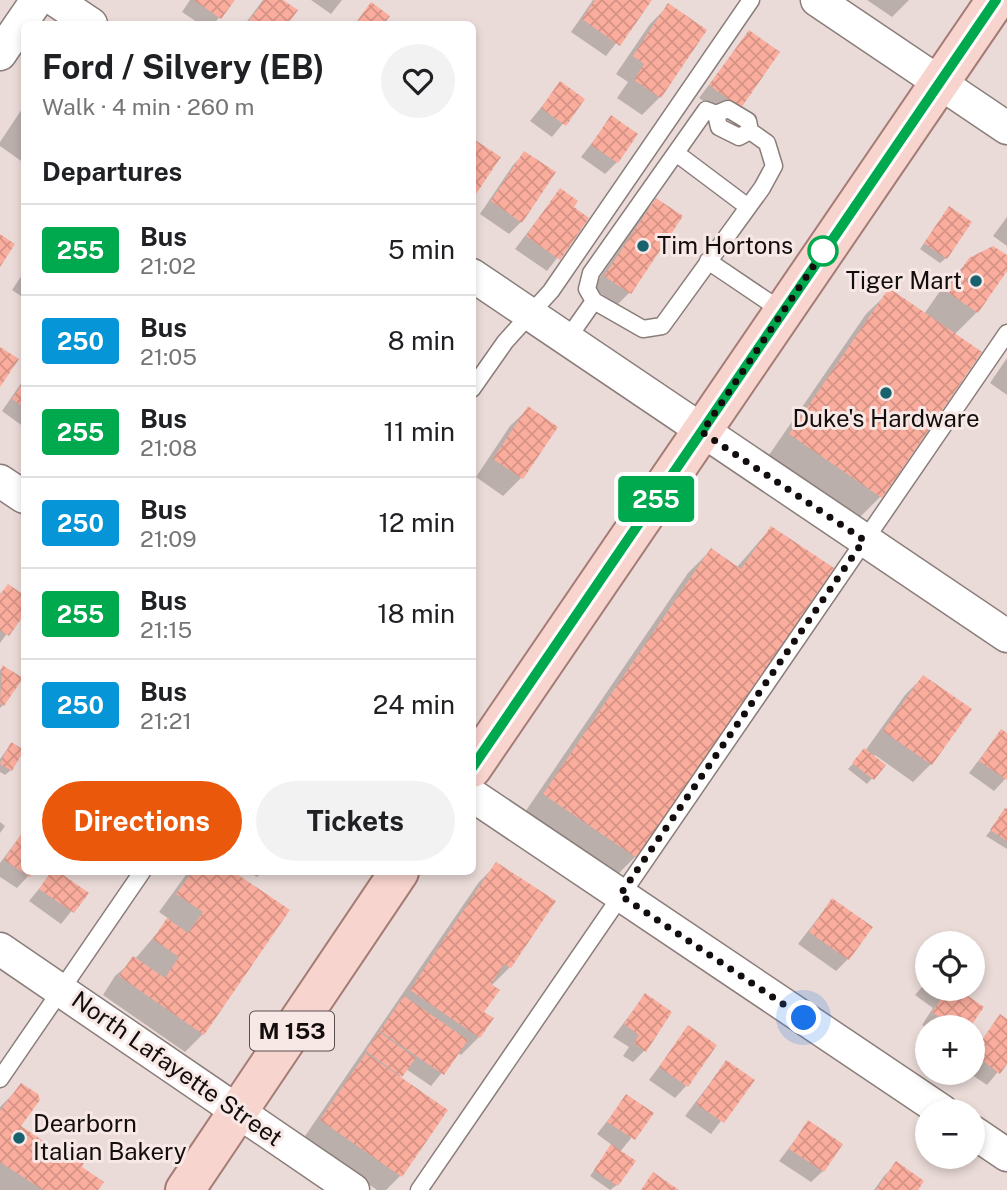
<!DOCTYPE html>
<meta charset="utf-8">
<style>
body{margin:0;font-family:"Public Sans",sans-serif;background:#f2f2f2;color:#202124;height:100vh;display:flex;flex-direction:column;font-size:26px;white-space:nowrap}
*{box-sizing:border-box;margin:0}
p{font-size:23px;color:#757577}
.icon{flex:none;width:38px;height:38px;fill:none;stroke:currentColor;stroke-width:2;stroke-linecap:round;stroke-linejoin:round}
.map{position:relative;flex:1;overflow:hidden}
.side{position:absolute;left:21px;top:21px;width:455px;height:854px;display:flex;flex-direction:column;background:#fff;border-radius:10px;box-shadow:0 4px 10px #0003}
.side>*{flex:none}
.badge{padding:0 14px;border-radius:5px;font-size:24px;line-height:46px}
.tools{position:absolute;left:915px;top:931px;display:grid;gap:14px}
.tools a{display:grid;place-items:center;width:70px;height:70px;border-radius:50%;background:#fff;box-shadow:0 4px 10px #0003;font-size:35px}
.you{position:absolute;width:35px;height:35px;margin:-18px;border:5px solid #fff;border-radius:50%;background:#1a73e8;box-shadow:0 0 0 10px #1a73e833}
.map>.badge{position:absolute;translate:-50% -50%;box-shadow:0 0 0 4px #fff}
h2{padding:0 21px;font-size:26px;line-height:63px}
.round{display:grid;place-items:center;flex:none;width:74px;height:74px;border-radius:37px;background:#f2f2f2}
.head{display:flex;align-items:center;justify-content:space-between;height:119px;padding:0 21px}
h1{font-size:33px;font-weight:700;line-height:52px}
.action{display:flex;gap:14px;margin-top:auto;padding:14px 21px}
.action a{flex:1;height:80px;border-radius:42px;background:#ea580c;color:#fff;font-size:28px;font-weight:700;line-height:80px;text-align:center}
.action a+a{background:#f2f2f2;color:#202124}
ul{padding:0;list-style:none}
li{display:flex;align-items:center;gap:21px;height:91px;padding:0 21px;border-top:2px solid #e0e0e0}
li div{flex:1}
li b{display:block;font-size:26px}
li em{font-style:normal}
li .badge{min-width:77px;font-weight:700;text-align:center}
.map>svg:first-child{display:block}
.shadow{fill:#0003}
.building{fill:url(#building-cross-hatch)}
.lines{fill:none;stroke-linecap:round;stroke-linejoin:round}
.lane-casing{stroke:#8a7d7a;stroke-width:19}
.street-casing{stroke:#8a7d7a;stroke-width:35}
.primary-casing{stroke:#a57c75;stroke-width:42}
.lane{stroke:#fff;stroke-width:16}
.street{stroke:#fff;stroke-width:32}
.primary{stroke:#f8d4ce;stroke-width:38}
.line-casing{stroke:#fff;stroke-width:16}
.line{stroke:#00a94e;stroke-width:10}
.walk{stroke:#130e0d;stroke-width:7;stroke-dasharray:0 12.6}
.poi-dot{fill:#17626e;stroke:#f8e8e5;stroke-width:2.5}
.stop-dot{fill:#fff;stroke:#00a94e;stroke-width:3.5}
.labels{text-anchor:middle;stroke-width:6;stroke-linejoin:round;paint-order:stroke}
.shield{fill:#f8e8e5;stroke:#584f4e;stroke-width:2}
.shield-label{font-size:23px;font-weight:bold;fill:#130e0d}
.poi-label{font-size:24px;fill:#130e0d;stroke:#f8e8e5;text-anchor:start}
.street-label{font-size:24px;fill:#130e0d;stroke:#f8e8e5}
</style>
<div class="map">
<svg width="1007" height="1190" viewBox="0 0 1007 1190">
<defs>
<pattern id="building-cross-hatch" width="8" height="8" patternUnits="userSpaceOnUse" patternTransform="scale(1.75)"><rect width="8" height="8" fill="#faac9d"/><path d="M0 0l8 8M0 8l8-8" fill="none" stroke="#d59386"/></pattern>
</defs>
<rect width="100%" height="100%" fill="#eadbd8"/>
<path class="shadow" d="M190 0H233L214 24H200L182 12Z
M263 0H280L295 10 285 24H245Z
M311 0H342L331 14Z
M593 0H650L606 56 571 32Z
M867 0H909L892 17Z
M668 6 660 97 642 115 617 98 628 82 616 74 650 24Z
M749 32 740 106 728 118 699 98Z
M561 83 583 99 552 137 530 121Z
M24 106V163L0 146V142Z
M611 118 617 162 605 174 581 157Z
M525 153 521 222 509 234 480 214 513 165Z
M560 190 571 208 587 219 547 271 515 249Z
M656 200 629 293 617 305 593 288 644 212Z
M949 208 946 258 940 263 920 249Z
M1007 217V246L993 236Z
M1007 257V268L977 312 954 335 880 497 857 520 767 458 866 314 890 291 924 314 945 284 970 260Z
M24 272V298L12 290Z
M1007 358V395L990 383Z
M24 379V427L2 411Z
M528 409 521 478 503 496 476 477 510 426Z
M771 528 635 857 612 880 521 818 688 573 711 550 737 567Z
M8 586 24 597V611L0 643V594Z
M3 667V705L0 708V670Z
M923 677 931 764 913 782 875 755 873 757 883 766 867 784 848 769 865 751 905 695Z
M1001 731 1007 735V777L994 791 969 773Z
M11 744V770L5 775 0 772V759Z
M1007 811V849L986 836Z
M0 822 5 826 0 833Z
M24 831V872H32L17 888 0 877V863Z
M497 864 510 967 491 986 482 1012 479 1037 461 1055 458 1053 431 1086 406 1069 399 1078 400 1176 386 1190H377L303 1139 479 882Z
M53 872 86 893 61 924 29 901Z
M188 872H231L288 910 203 1034 185 1052 103 995 115 976 135 959 169 919 159 912Z
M249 872H263L257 877Z
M832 900 848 959 836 971 798 944Z
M928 980V989H955L982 1007 968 1027 928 1029 922 1025 933 1008 915 995Z
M645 995 644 1051 633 1062 623 1056 629 1047 613 1037Z
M1001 1017 1007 1021V1061L987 1085 969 1073H973V1051Z
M689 1027 686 1086 675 1098 649 1080Z
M726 1062 752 1080 711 1134 685 1116Z
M21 1086 18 1127 80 1168 96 1190H0V1107Z
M626 1097 651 1113 620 1152 617 1185 610 1190 590 1176 612 1145 597 1134Z
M808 1123 823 1171 811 1182 779 1161Z
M896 1164 916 1190H874L884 1176Z"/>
<path class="building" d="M194 0H235L221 19Z
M264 0H283L298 10 288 24H247Z
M595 0H652L620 46 582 19Z
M371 2 390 16 384 24H355Z
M668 3 707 30 661 98 634 80 644 64 633 56Z
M749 30 780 52 741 108 709 85Z
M560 81 585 99 566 126 541 108Z
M611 115 638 134 618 163 591 145Z
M472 138 501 157 472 200Z
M524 151 556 172 522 223 491 201Z
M560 188 578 201 574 207 589 218 560 260 526 236Z
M656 198 683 216 631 294 604 276Z
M949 206 972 222 947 259 924 243Z
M0 234 15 244 0 267Z
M993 246 1007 255V271L978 313 946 291 969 258Z
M889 288 982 352 882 498 789 434Z
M0 347 19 359 0 387Z
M24 381V407L12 399Z
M528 406 558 427 523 479 493 459Z
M771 526 834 568 637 858 543 794 711 548 741 569Z
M8 584 24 595V615L9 636 0 630V595Z
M2 665 23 678 4 706 0 703Z
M923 675 972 709 932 765 883 731Z
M1001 729 1007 733V780L979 761Z
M11 742 24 750 12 771 0 764Z
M864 748 886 765 874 780 852 763Z
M1005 808 1007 809V841L990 830Z
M24 830V872H34L30 877 4 860Z
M496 862 556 901 511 968 504 964 491 984 500 990 484 1012 494 1018 480 1038 410 990Z
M51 872H59L89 893 74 913 39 889Z
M192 872H234L290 910 204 1035 119 976 133 956 165 978 179 957 153 939 167 918 188 933 203 912 176 894Z
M832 898 873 927 849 960 809 932Z
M934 989H958L984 1007 970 1027H954L932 1012 944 995Z
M645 993 672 1012 646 1052 634 1043 639 1035 624 1024Z
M404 996 468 1040 444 1075 380 1031Z
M1000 1014 1007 1019V1064L1000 1074 973 1053Z
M688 1025 717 1045 688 1087 659 1067Z
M379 1032 416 1058 402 1077 366 1051Z
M366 1053 448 1110 402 1177 320 1120Z
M726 1060 755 1080 724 1123 696 1104Z
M21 1083 38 1094 40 1100 21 1126 60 1152 65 1149 84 1162 82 1167 104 1182 98 1190H43L0 1162V1111Z
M626 1094 654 1113 635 1140 607 1122Z
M808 1120 843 1144 824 1172 789 1149Z
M611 1144 636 1161 618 1186 594 1170Z
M896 1161 924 1181 918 1190H876Z
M653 1172 679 1190H641Z"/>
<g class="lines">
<g class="lane-casing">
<path id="lane" d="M728 109 748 121 750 131 767 143 774 166 762 188 662 326 643 329 594 301 587 289 591 273 706 110 716 114Z
M716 114 719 127 739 137 750 131
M676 153 748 207
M708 261 782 311
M568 338 594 301
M472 389 505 342 551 291 751 0
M0 1079 142 872
M419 1190 1007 333"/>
</g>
<g class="street-casing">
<path id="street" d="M55 0 91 24
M817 0 1007 128
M0 54 37 0
M472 275 1007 636
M0 481 24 497
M472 795 942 1111
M0 949 353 1190
M973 1132 1007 1155"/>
</g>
<g class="primary-casing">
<path id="primary" d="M472 768 996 0
M185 1190 399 872"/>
</g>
<use href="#lane" class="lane"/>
<use href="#street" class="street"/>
<use href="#primary" class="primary"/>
</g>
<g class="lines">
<g class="line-casing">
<path id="line" d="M472 768 996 0"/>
</g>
<use href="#line" class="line"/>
<path class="walk" d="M804 1018 620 895 864 540 702 432 825 249 823 251"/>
</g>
<g class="poi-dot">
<circle cx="643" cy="246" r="7"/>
<circle cx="976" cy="281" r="7"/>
<circle cx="886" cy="393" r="7"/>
<circle cx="19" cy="1138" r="7"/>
</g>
<circle class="stop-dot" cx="823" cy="251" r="14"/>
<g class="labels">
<rect class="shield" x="250" y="1011.5" width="84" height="39" rx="5"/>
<g class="shield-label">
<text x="292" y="1039">M 153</text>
</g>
<g class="poi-label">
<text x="657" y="254">Tim Hortons</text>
<text x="962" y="289" text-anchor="end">Tiger Mart</text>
<text x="886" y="427" text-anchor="middle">Duke's Hardware</text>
<text x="33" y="1132">Dearborn<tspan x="33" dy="28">Italian Bakery</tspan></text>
</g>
<g class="street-label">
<text transform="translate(177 1069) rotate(35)" y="8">North Lafayette Street</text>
</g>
</g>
</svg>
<div class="tools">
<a><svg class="icon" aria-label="locate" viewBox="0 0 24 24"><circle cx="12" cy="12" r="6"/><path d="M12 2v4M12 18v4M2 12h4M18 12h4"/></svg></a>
<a>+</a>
<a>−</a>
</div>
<div class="you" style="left:804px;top:1018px"></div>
<b class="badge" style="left:656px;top:499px;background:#00a94e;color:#fff">255</b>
<section class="side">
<div class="head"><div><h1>Ford / Silvery (EB)</h1><p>Walk · 4 min · 260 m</p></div><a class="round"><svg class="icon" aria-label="heart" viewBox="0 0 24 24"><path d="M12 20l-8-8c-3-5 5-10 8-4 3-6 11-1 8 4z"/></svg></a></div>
<h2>Departures</h2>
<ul>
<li><span class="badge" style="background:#00a94e;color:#fff">255</span><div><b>Bus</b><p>21:02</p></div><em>5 min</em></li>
<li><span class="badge" style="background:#0696d7;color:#fff">250</span><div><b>Bus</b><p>21:05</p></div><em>8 min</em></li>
<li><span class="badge" style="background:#00a94e;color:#fff">255</span><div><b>Bus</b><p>21:08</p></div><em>11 min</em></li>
<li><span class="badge" style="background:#0696d7;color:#fff">250</span><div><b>Bus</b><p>21:09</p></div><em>12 min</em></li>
<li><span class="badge" style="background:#00a94e;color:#fff">255</span><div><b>Bus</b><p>21:15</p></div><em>18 min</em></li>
<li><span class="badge" style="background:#0696d7;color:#fff">250</span><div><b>Bus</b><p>21:21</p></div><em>24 min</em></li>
</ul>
<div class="action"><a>Directions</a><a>Tickets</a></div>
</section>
</div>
